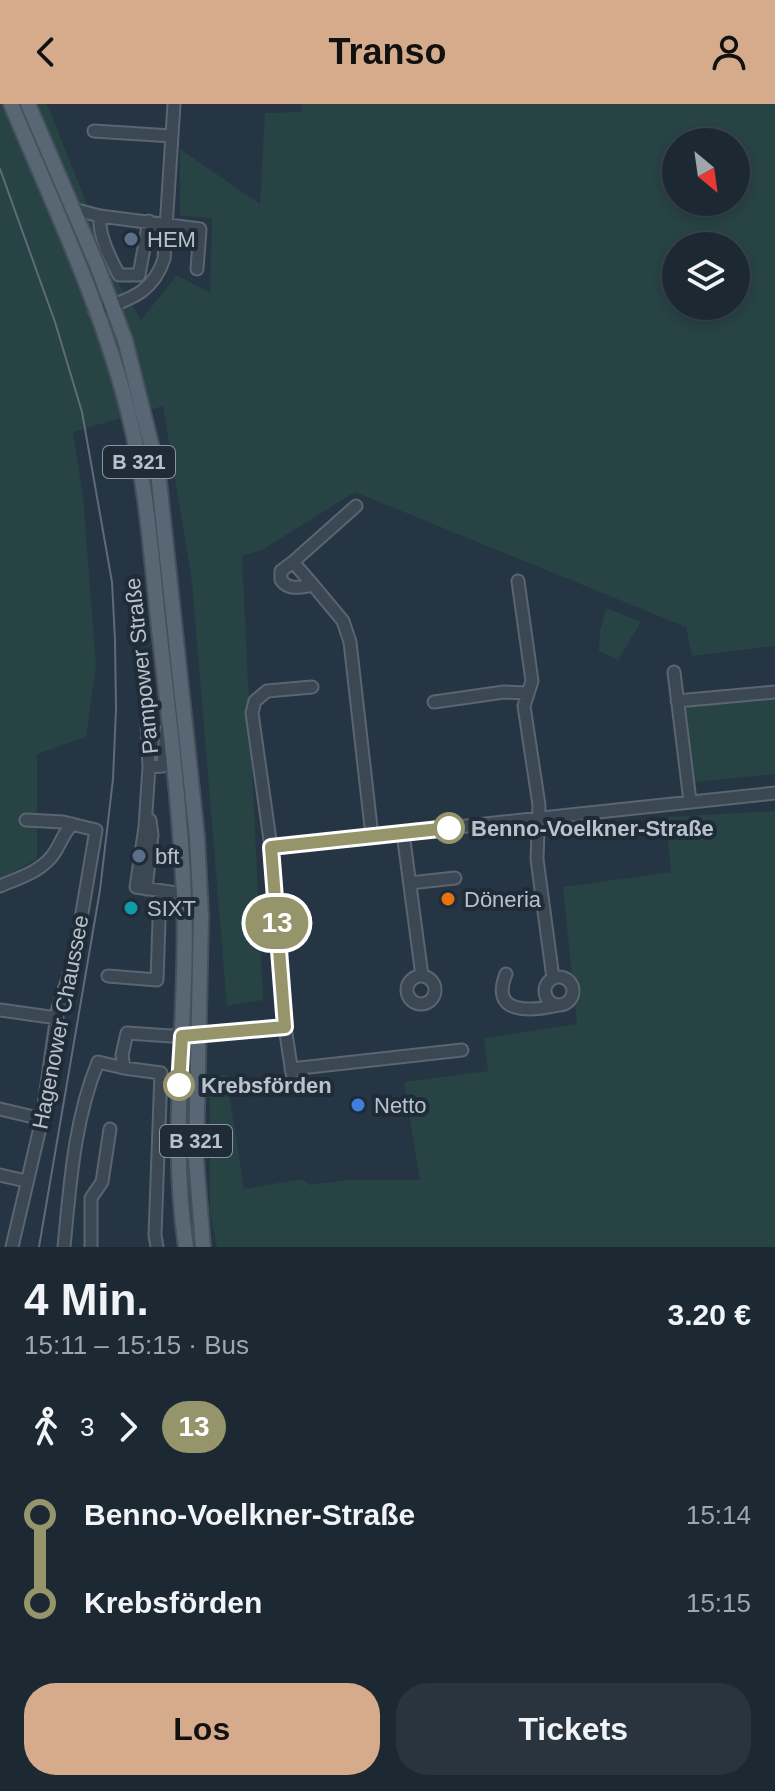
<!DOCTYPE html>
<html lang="de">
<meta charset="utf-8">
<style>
body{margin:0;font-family:Helvetica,sans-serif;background:#29343e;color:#f1f3f6;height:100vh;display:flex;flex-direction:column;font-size:30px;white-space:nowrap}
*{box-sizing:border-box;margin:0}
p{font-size:26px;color:#a0a6ac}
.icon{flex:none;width:44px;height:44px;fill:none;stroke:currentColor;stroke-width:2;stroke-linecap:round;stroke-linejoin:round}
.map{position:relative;height:1143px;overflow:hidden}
.sheet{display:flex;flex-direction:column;background:#1c2832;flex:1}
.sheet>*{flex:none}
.badge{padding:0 16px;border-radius:26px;font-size:28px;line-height:52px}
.needle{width:52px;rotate:151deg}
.fabs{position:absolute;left:662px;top:24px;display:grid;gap:16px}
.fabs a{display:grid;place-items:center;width:88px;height:88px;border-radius:50%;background:#1c2832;box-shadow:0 4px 12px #0003,0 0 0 2px #3a444d;font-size:40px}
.map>.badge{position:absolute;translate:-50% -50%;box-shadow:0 0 0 4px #fff}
.legs{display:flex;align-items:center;gap:12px;height:88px;padding:0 24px;font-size:26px}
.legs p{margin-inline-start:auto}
.summary{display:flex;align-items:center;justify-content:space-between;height:136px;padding:0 24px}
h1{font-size:44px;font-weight:600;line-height:60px}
.action{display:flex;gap:16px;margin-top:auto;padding:16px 24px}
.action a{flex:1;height:92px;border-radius:32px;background:#d6ab8b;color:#111;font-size:32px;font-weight:600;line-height:92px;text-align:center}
.action a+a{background:#29343e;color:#f1f3f6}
ul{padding:0 24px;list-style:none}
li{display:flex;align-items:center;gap:28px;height:88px;font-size:30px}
li i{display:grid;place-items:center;width:12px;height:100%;margin:0 10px;background:currentColor}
li i::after{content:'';width:20px;height:20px;margin:-10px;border:6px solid;border-radius:50%;background:#1c2832}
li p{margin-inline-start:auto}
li:first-child i{background:linear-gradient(#0000 50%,currentColor 0)}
li:last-child i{background:linear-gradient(currentColor 50%,#0000 0)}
header{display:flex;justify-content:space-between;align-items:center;height:104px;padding:0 24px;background:#d6ab8b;color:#111;font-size:36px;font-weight:600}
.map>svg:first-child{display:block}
.green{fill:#284344;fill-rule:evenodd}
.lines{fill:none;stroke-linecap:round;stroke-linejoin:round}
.minor-casing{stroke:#596570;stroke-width:15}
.major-casing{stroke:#45505c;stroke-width:18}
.minor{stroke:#3b4753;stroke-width:11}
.major{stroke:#596673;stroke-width:14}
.tram{stroke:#5d6b7a;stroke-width:2}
.line-1-casing{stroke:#fff;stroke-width:18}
.line-1{stroke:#96946b;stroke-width:12}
.service-dot{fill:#5c6f8a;stroke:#1f2c38;stroke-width:3}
.stop-1-dot{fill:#fff;stroke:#96946b;stroke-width:4}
.food-dot{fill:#e8710a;stroke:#1f2c38;stroke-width:3}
.culture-dot{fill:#0f9aa8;stroke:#1f2c38;stroke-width:3}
.shop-dot{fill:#3f7fe0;stroke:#1f2c38;stroke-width:3}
.labels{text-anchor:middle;stroke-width:8;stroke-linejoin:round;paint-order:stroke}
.shield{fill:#1f2c38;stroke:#8a95a0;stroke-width:2}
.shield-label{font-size:20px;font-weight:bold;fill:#b8c2cd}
.poi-label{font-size:22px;fill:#b8c2cd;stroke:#1f2c38;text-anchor:start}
.street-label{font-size:22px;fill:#b8c2cd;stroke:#1f2c38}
.stop-label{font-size:22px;font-weight:bold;fill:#b8c2cd;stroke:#1f2c38;text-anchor:start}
</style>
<header><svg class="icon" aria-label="back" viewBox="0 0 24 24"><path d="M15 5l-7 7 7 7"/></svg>Transo<svg class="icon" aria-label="person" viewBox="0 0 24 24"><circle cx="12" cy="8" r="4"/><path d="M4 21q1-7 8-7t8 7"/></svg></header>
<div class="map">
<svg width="775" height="1143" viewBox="0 0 775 1143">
<rect width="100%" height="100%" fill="#263543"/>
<path class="green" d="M0 0H47L110 158 120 182 141 216 177 171 210 189 212 114 180 112V45L260 100 265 9 301 8 302 0H775V542L692 552 686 523 355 388 262 446 242 452 263 896 227 902 192 478 163 302 73 328 83 393 96 562 86 633 37 650V755L0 776ZM676 38H736V98H676ZM676 142H736V202H676Z
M606 504 641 518 618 556 599 547 600 527Z
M775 595V670L694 678 684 603Z
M775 707V1143H217L210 1108V972L226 971 244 1085 302 1075 310 1081 347 1076H420L404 978 488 967 484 934 577 920 563 783 671 768 666 713Z"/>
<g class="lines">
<g class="minor-casing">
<path id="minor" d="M94 27 172 32
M73 105 100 112 200 125 197 165
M100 112C98 131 110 154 119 171H139L149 117
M95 208C128 195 152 191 164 155L174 0
M293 458 356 402
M518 477 532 577 524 602 539 701 537 755 553 874
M313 481 293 458 281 467V476C289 487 301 483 313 481L343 517 350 538 372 732
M674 568 690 697
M145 572 149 663
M677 597 775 588
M434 598 504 588 528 589
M166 626 163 662 149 663 145 723 136 783 184 790
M403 729 422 872
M271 743 775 689
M410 779 455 774
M0 782C19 774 43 767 55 748 61 738 64 729 72 720
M146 785 152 731 150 716
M506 870C489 912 533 907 559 901
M108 872 157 876 160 787
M407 886a14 14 0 1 1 28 0a14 14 0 1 1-28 0Z
M545 887a14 14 0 1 1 28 0a14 14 0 1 1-28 0Z
M0 906 57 914
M285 923 292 969
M291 965 462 946
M0 1005 42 1015
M0 1071 26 1077
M12 1143 42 1015 58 904 74 856 96 726 63 718 26 716
M64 1143C70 1081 74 1016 98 958L124 964
M91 1143V1094L102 1078 110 1025
M157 1143 155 1131 161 969 124 964 122 951 127 929 171 932 285 923 271 743 252 609 255 597 267 587 312 583"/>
</g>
<g class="major-casing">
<path id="major" d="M11 0C53 100 103 205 129 311 146 378 151 447 158 515 168 607 180 699 184 792 189 909 168 1026 186 1143
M28 0 97 161 125 236 158 368 197 733 201 812 196 1055 203 1143"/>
</g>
<use href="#minor" class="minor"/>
<use href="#major" class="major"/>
<path class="tram" d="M0 65 55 218 82 308 112 478 115 536 116 605 113 675 100 786 39 1143"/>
</g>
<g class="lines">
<g class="line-1-casing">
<path id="line-1" d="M179 981 182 932 285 923 271 743 449 724"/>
</g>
<use href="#line-1" class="line-1"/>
</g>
<g class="service-dot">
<circle cx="131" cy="135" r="8"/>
<circle cx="139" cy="752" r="8"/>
</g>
<g class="stop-1-dot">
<circle cx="449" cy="724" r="14"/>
<circle cx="179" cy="981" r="14"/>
</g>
<circle class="food-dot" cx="448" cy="795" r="8"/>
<circle class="culture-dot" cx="131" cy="804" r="8"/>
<circle class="shop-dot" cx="358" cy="1001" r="8"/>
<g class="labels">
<g class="shield">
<rect x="103" y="342" width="72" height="32" rx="6"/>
<rect x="160" y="1021" width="72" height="32" rx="6"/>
</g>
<g class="shield-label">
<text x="139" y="365">B 321</text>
<text x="196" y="1044">B 321</text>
</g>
<g class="poi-label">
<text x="147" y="143">HEM</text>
<text x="155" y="760">bft</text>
<text x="464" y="803">Döneria</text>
<text x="147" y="812">SIXT</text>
<text x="374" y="1009">Netto</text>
</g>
<g class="street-label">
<text transform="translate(141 562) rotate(-96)" y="8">Pampower Straße</text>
<text transform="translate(60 918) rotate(-79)" y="8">Hagenower Chaussee</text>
</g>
<g class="stop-label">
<text x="471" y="732">Benno-Voelkner-Straße</text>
<text x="201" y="989">Krebsförden</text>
</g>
</g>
</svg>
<div class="fabs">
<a><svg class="needle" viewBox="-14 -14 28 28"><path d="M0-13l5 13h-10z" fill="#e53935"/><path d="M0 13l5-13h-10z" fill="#a0a6ac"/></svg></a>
<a><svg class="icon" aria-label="layers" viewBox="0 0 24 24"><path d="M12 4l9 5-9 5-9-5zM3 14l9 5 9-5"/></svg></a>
</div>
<b class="badge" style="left:277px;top:819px;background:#96946b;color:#fff">13</b>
</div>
<section class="sheet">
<div class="summary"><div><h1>4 Min.</h1><p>15:11 – 15:15 · Bus</p></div><b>3.20 €</b></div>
<div class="legs"><svg class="icon" aria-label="walk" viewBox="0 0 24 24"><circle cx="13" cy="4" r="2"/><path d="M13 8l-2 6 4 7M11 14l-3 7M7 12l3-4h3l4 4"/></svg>3<svg class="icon" aria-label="forward" viewBox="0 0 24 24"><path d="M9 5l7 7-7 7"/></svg><b class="badge" style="background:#96946b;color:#fff">13</b></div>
<ul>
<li><i style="color:#96946b"></i><b>Benno-Voelkner-Straße</b><p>15:14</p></li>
<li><i style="color:#96946b"></i><b>Krebsförden</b><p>15:15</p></li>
</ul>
<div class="action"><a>Los</a><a>Tickets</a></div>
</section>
